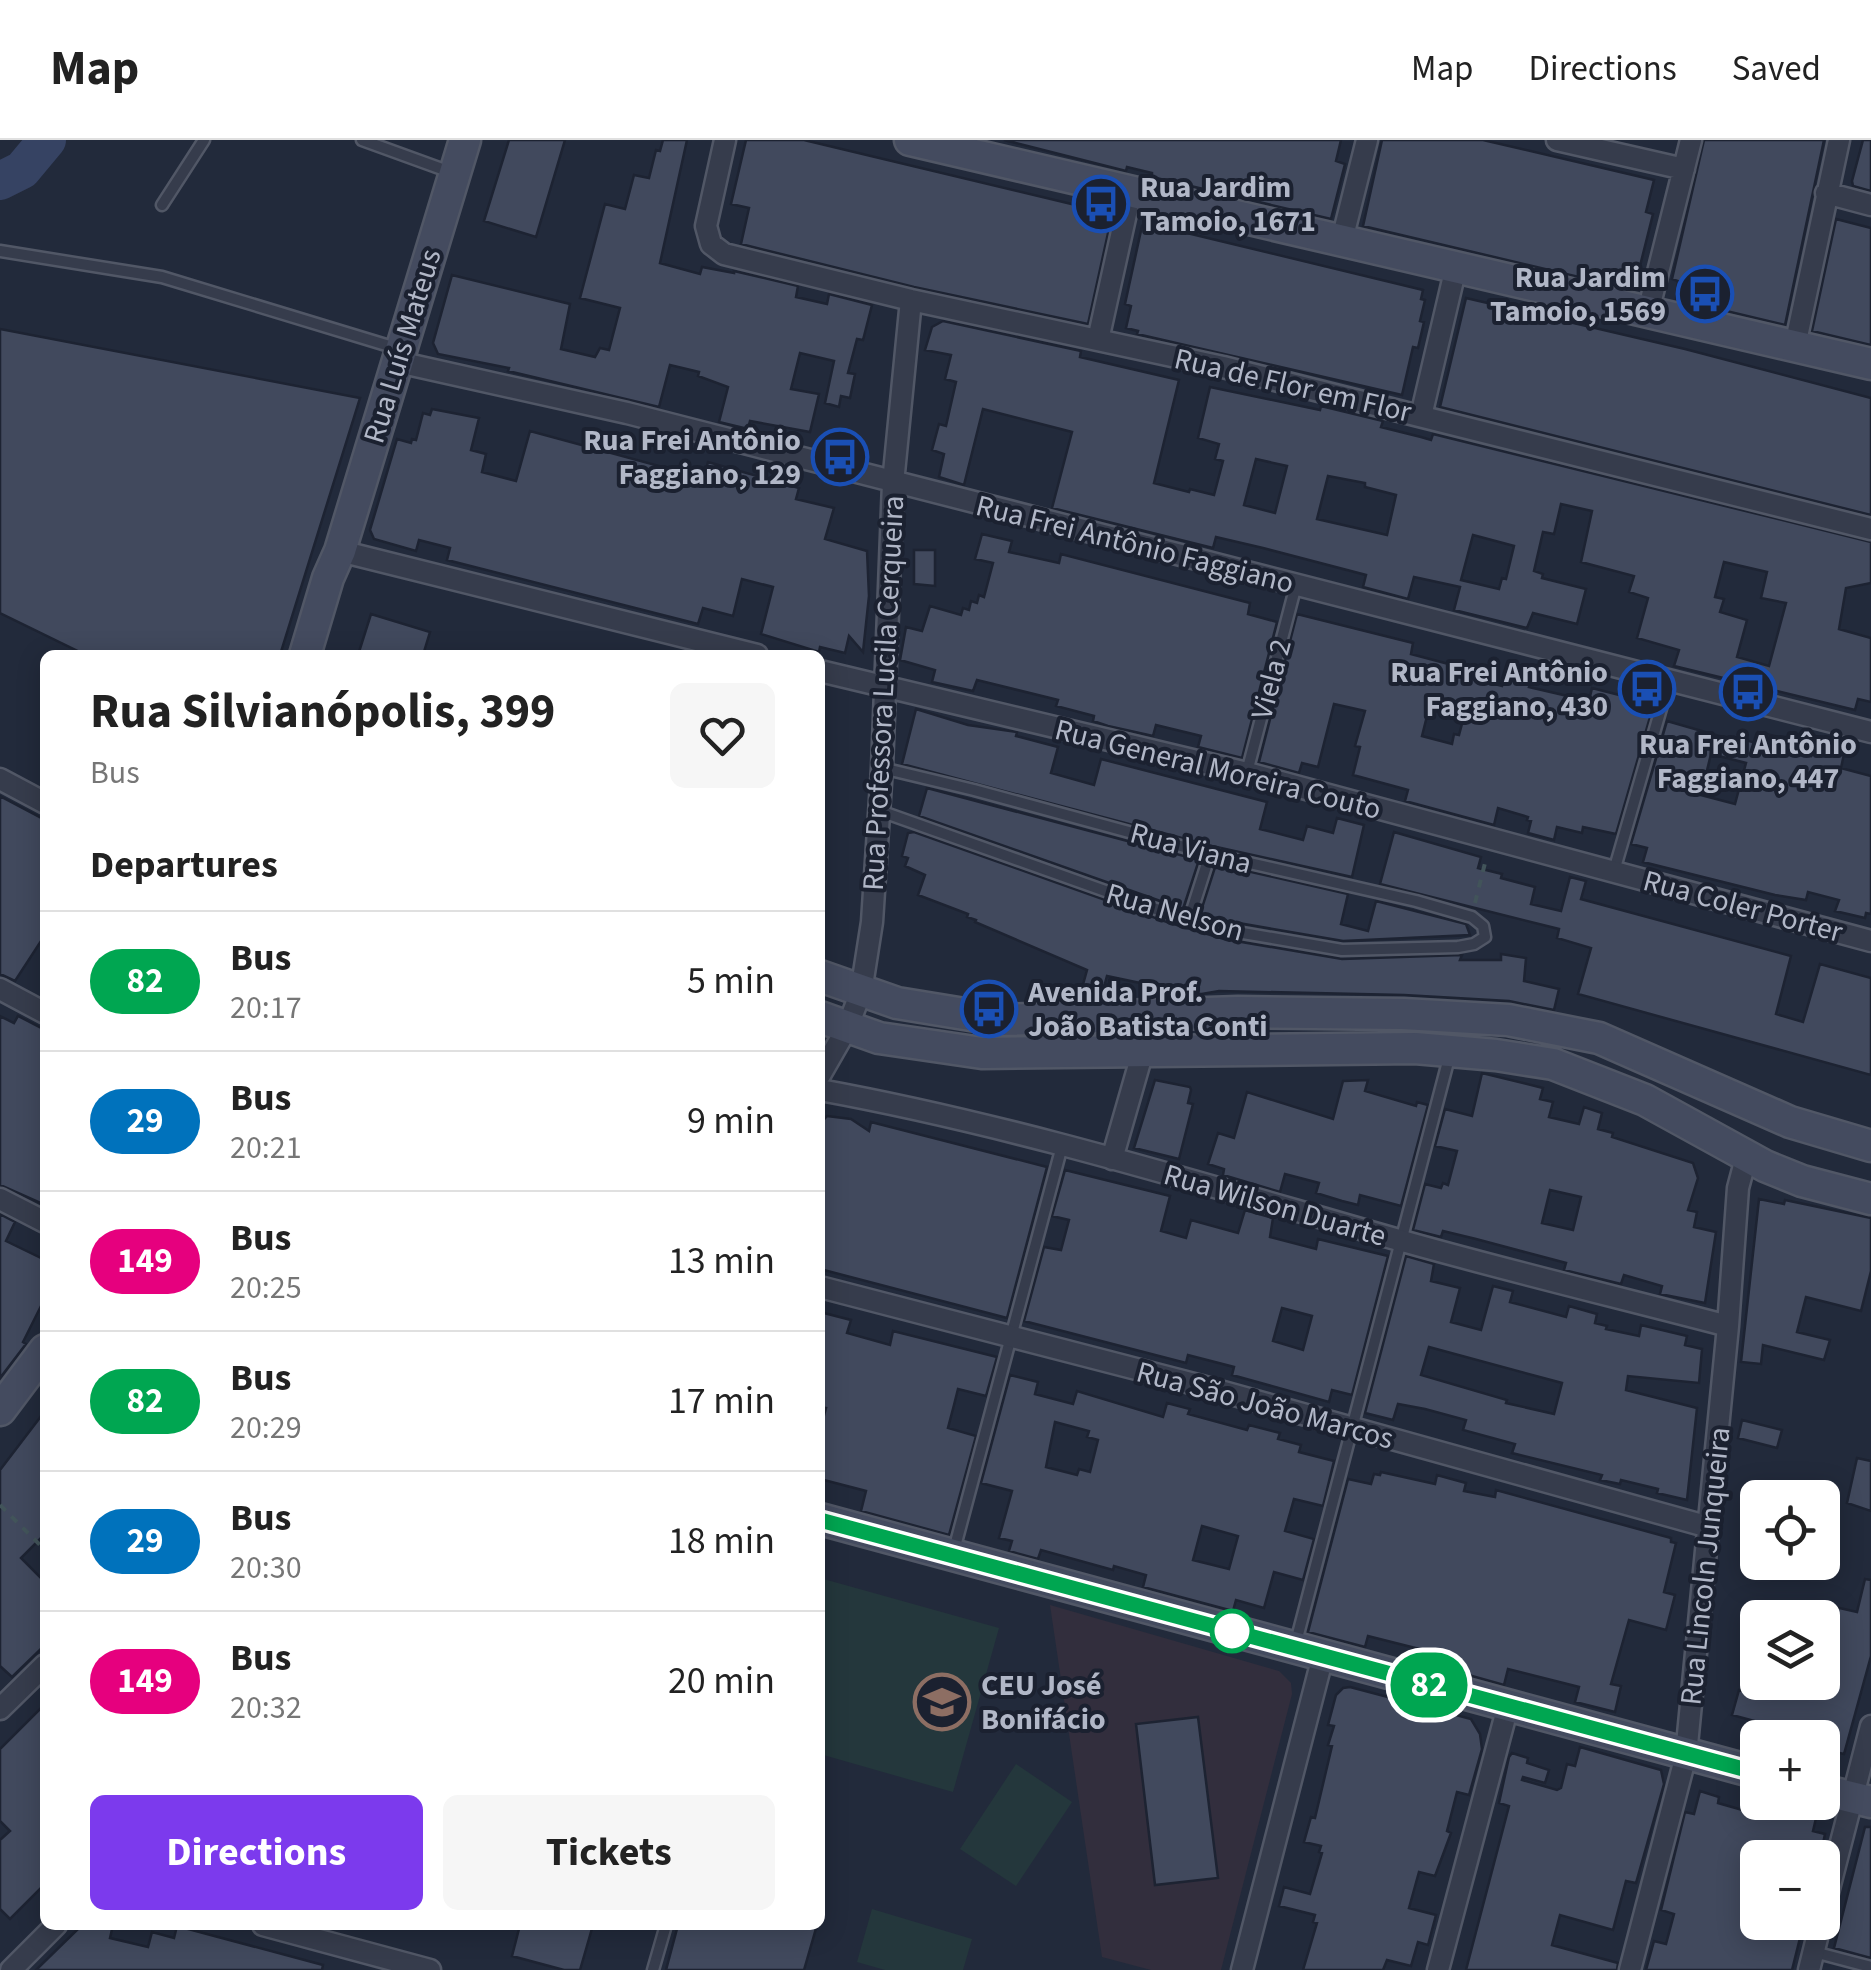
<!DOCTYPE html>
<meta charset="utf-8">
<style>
body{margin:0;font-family:"Source Sans 3",sans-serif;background:#f6f6f6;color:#222;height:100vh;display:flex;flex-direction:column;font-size:38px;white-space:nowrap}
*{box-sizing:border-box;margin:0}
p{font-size:32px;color:#767676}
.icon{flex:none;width:55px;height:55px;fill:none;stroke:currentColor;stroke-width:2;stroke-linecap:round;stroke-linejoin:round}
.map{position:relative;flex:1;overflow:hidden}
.drawer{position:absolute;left:40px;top:510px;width:785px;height:1280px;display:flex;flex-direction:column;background:#fff;border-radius:15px;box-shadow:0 5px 25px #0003}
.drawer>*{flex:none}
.badge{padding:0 20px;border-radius:32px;font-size:35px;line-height:65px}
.fabs{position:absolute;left:1740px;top:1340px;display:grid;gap:20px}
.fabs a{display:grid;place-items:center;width:100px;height:100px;border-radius:15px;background:#fff;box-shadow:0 5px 25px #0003;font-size:50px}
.map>.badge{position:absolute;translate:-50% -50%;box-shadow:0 0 0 5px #fff}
h2{padding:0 50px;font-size:38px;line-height:90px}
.round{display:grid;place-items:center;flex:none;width:105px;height:105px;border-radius:15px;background:#f6f6f6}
.headline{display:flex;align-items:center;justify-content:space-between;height:170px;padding:0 50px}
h1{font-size:48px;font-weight:700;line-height:75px}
.primary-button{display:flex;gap:20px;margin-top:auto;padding:20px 50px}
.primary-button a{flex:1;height:115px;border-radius:15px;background:#7c3aed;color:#fff;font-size:40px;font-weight:700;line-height:115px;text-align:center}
.primary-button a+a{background:#f6f6f6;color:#222}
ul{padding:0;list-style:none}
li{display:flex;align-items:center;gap:30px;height:140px;padding:0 50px;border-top:2px solid #e0e0e0}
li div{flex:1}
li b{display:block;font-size:38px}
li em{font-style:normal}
li .badge{min-width:110px;font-weight:700;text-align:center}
header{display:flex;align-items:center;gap:60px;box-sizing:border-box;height:140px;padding:0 50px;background:#fff;border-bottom:2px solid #e0e0e0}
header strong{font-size:48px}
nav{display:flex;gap:55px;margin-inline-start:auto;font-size:35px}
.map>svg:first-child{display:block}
.medical{fill:#322e3d}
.green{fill:#24373c}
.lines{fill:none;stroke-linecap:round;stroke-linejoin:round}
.river{stroke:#364363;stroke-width:38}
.building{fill:#41495d;stroke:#1d2332;stroke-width:2.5;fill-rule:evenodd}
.lane-casing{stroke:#515766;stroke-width:15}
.street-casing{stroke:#515766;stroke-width:25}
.secondary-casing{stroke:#515766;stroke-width:35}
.path{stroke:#42545a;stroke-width:4;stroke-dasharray:8 8;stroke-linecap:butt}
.lane{stroke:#363c4c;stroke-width:10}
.street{stroke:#363c4c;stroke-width:20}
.secondary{stroke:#444b5f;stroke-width:30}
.line-casing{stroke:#fff;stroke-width:22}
.line{stroke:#00a651;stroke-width:15}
.stop-dot{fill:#fff;stroke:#00a651;stroke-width:5}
.labels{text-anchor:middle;stroke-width:8;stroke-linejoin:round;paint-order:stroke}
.poi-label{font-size:30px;font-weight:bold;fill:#b1b7c7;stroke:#1b2130;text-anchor:start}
.street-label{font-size:30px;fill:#b1b7c7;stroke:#1b2130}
</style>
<header>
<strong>Map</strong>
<nav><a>Map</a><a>Directions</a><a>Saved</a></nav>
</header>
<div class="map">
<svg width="1871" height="1830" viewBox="0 0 1871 1830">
<rect width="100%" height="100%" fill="#222a3b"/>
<path class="medical" d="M1050 1465 1279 1531 1291 1543 1292 1554 1221 1830H1151L1102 1817Z"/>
<path class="green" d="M820 1438 999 1488 953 1652 820 1614Z
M1016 1624 1072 1662 1016 1746 960 1709Z
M872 1769 972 1799 963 1830H885L857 1822Z"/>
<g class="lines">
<path class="river" d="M0 41 22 30 47 0"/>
</g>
<path class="building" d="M509 0H565L536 97 484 81Z
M663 0H687L660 123 700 134 702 127 734 133V131L798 146 796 157 827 164 829 154 872 165 863 200 857 199 848 233 855 234 850 258 841 256 839 267 825 263 834 221 800 213 791 249 819 254 810 292 750 281 748 289 719 282 728 247 698 236 699 232 670 225 659 267 508 231 509 228 438 214 433 203 452 135 570 164 561 209 595 217 600 208 609 210 620 168 580 158 605 64 625 69 634 35 649 38 656 10 660 11Z
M746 0H804L1109 73 1112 75 1088 184 914 147 741 104 749 68 731 64Z
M1004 0H1341L1336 21 1345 24 1331 79 1152 37V33L1127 27 1126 31Z
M1382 0H1483L1654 40 1646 72 1653 74 1634 150 1363 86Z
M1704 0H1824L1785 185 1676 159 1678 141 1672 139Z
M1863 0H1871V51L1853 46 1852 41Z
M1836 79 1871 88V205L1812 191Z
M1142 86 1187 93 1423 150 1421 159 1425 160 1420 181 1424 182 1418 208 1413 207 1402 255 1137 194 1138 191 1126 188 1131 166 1125 164Z
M1466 158 1685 209 1871 258V375L1440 267Z
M943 181 1081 211 1080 217 1179 240 1154 343 1189 352 1190 349 1214 355 1223 321 1215 319 1219 304 1198 298 1210 247 1320 270 1321 266 1383 281 1381 287 1421 297 1431 300 1433 294 1871 402V443L1846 448 1839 489 1871 498V562L1858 559 1855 570 1674 526 1679 510 1637 498 1648 458 1629 452 1634 436 1581 422 1592 371 1561 364 1554 394 1543 392 1534 431 1543 434 1542 438 1586 449 1577 484 1533 473 1527 488 1454 470 1460 447 1414 437 1408 459 1363 447 1366 435 1263 408 1216 397 1213 408 1052 368 1072 292 983 269 964 345 939 337 944 314 932 310 939 284 946 286 956 242 945 239 951 215 925 210 932 187ZM1256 319 1287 326 1275 373 1244 365ZM1328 336 1365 343V347L1396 355 1387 395 1317 379ZM1473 395 1514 406 1506 439 1502 438 1499 449 1461 440ZM1724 422 1767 432 1761 458 1786 463 1769 526 1737 517 1747 480 1720 472 1724 459 1715 457Z
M0 189 360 258 280 515H86L0 473Z
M432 269 479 278 471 310 486 314 482 332 516 341 530 291 674 330 671 340 702 346 708 322 799 348 796 359 834 368 825 399 867 411 869 456 863 512 849 496 845 513 820 507 819 512 761 494 773 447 742 439 733 476 703 468 698 484 447 420 450 408 419 400 416 411 374 399 370 390 397 299 411 303 412 299 416 300 423 273 430 275Z
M982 394 1012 401 1009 412 1059 423 1061 414 1250 463 1248 474 1277 482 1242 618 1198 607 1201 596 1156 585 1153 596 1108 586 1093 581 1094 576 1056 566 1058 560 977 540 973 551 932 542 935 530 900 520 906 487 922 491 930 466 961 475 963 468 969 470 971 461 977 463 979 455 984 457 993 423 975 419Z
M914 410H935V446L914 444Z
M371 474 430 492 423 515H358Z
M1297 474 1413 503 1411 514 1460 527 1470 532 1469 537 1502 546 1505 537 1530 544 1529 547 1589 561 1592 548 1631 558 1628 569 1650 577 1616 694 1583 687 1582 693 1557 687 1554 700 1528 693 1531 681 1527 680 1528 677 1498 668 1494 685 1405 661 1408 650 1353 635 1360 607 1355 606 1365 571 1334 564 1318 627 1302 623 1299 633 1259 622ZM1432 556 1467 565 1459 595 1454 594 1452 604 1422 596Z
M916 569 968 585 1017 592 1016 596 1058 607 1051 633 1094 645 1101 619 1267 662 1260 689 1303 700 1307 686 1333 693 1337 678 1364 685 1352 737 1212 706 902 624Z
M1667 581 1733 600 1734 597 1756 603 1758 592 1783 598 1781 608 1811 616 1814 606 1844 614 1841 628 1871 636V774L1866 773 1865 778 1835 771 1839 760 1808 752 1806 760 1775 755 1643 722 1647 708 1631 704ZM1711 614 1746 623 1735 664 1701 655Z
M927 648 1199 720 1183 769 919 676Z
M0 656 45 680V795L15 841 0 834Z
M914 692 1167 782 1224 799 1342 819 1462 815 1460 820H1501V814L1526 818 1524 841 1559 849 1554 870 1509 861 1404 855 1219 851 1196 855 1175 851 1174 855 1156 856 1159 847 1107 836 1101 858 1079 859 1087 830 975 782 976 780 967 777 968 774 918 755 925 735 905 726 908 718 902 716 908 693Z
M1394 692 1481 717 1478 728 1502 734 1501 738 1535 747 1531 764 1561 771 1570 737 1586 741 1581 759 1791 816 1776 874 1803 882 1820 824 1871 838V935L1578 854 1591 808 1557 798 1559 789 1380 744Z
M1216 724 1348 754 1341 784 1368 791 1376 761 1466 784 1470 795 1343 801 1227 781 1200 774Z
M0 876 14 883 18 876 45 890V1065L0 1045Z
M1482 933 1543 948 1540 959 1553 962 1549 977 1579 984 1584 967 1602 973 1598 989 1613 993 1612 997 1693 1023 1698 1038 1688 1070 1697 1072 1694 1087 1716 1092 1705 1163 1660 1154 1662 1146 1624 1135 1621 1144 1564 1130 1566 1123 1476 1099 1443 1091 1441 1097 1413 1090 1425 1044 1441 1048 1443 1043 1448 1045 1457 1011 1435 1006 1445 969 1472 976ZM1550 1050 1581 1057 1573 1090 1542 1083Z
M1155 940 1190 947 1191 950 1188 963 1193 964 1179 1019 1134 1008Z
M1368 940 1365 951 1416 966 1417 962 1428 965 1401 1066 1360 1055 1358 1065 1342 1061 1316 1053 1319 1043 1285 1034 1280 1052 1223 1035 1224 1029 1208 1024 1218 993 1234 998 1247 952 1333 979 1343 941Z
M827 976 851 979 869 991 871 982 1047 1027 1007 1178 820 1129V984Z
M1065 1030 1170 1056 1161 1091 1186 1098 1191 1080 1238 1093 1245 1070 1273 1078 1270 1097 1316 1109 1318 1099 1388 1116 1352 1255 1332 1250 1329 1262 1232 1235 1234 1227 1188 1215 1186 1223 1024 1181 1044 1107 1061 1110 1069 1080 1052 1076ZM1282 1168 1312 1176 1303 1210 1273 1201Z
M1759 1059 1784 1064 1785 1060 1871 1078V1131L1861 1171 1806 1157 1797 1192 1830 1200 1824 1220 1763 1205 1761 1224 1741 1222Z
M0 1074 15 1082 6 1101 45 1120V1158L23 1202 26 1204 0 1238Z
M1406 1116 1434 1124 1431 1141 1460 1148 1451 1182 1481 1190 1493 1146 1513 1151 1510 1162 1566 1177 1569 1166 1597 1174 1595 1183 1607 1186 1606 1189 1639 1196 1641 1185 1687 1196 1685 1205 1702 1209 1699 1243 1628 1236 1626 1250 1697 1268 1687 1360 1657 1353 1658 1349 1621 1340 1620 1344 1600 1340 1602 1335 1512 1313 1515 1304 1463 1290 1466 1280 1425 1269 1398 1264 1393 1280 1365 1273ZM1429 1207 1562 1243 1554 1274 1506 1263 1507 1260 1421 1235Z
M820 1172 851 1180 847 1193 890 1205 893 1191 997 1217 986 1256 958 1249 954 1265 948 1288 976 1296 949 1395 861 1371 866 1351 820 1339V1290L826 1268 820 1267Z
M1010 1235 1038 1242 1035 1254 1073 1264 1077 1251 1163 1277 1167 1263 1190 1269 1188 1274 1247 1290 1249 1285 1280 1293 1278 1299 1301 1305 1299 1312 1334 1321 1323 1366 1294 1359 1285 1391 1314 1399 1303 1440 1274 1432 1264 1468 1236 1460 1233 1471 1143 1447 1146 1435 1114 1426 1113 1430 1041 1410 1038 1419 1009 1411 1012 1401 999 1398 1012 1351 981 1343ZM1055 1282 1089 1291 1087 1297 1098 1300 1090 1332 1079 1329 1077 1335 1046 1327ZM1202 1386 1238 1396 1229 1429 1193 1420Z
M45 1271V1394L21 1418 45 1442V1505L12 1537 0 1526V1330Z
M1742 1280 1782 1290 1777 1308 1738 1298Z
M1857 1318 1871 1321V1371L1847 1363Z
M1381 1332 1435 1344 1437 1335 1466 1343 1464 1351 1495 1357 1496 1350 1671 1398V1402L1676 1403 1664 1452 1675 1455 1666 1490 1629 1480 1611 1544 1621 1546 1615 1572 1575 1562 1579 1547 1508 1529 1504 1545 1440 1527 1443 1515 1368 1496 1365 1507 1308 1492 1348 1339 1371 1344 1374 1334 1380 1335Z
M1865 1439 1871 1440V1516L1844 1614 1822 1609V1598H1750L1754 1581 1732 1575 1739 1550 1743 1551 1744 1542H1822V1516L1830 1487 1822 1485V1464L1857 1472Z
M1350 1547 1471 1579 1480 1594 1482 1609 1469 1655 1457 1652 1447 1691 1451 1693 1435 1736 1419 1732 1409 1768 1436 1775 1428 1805 1418 1802 1411 1826 1387 1820 1383 1830H1303L1317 1783 1313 1782 1315 1775 1279 1766 1284 1747 1310 1754 1322 1713 1319 1712 1321 1706 1304 1702 1311 1677 1315 1678 1332 1606 1328 1605 1334 1586 1328 1585 1336 1555 1343 1548Z
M45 1564V1744L10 1779 0 1769V1700L10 1691 0 1681V1609Z
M1198 1577 1218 1738 1155 1745 1136 1584Z
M1580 1607 1661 1630 1664 1644 1636 1743 1626 1741 1613 1790 1560 1775 1552 1805 1618 1823 1617 1830H1466L1509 1666 1499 1663 1509 1617 1512 1613 1528 1618 1527 1623 1549 1630 1545 1643 1523 1637 1522 1640 1557 1650 1561 1648 1567 1624 1575 1626Z
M1700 1651 1719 1657 1718 1663 1767 1677 1772 1662 1817 1674 1813 1691 1825 1694 1820 1718H1758V1782H1804L1792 1830H1646L1654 1801 1666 1804 1674 1774 1661 1770 1685 1672 1694 1674Z
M1865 1687H1871V1818L1834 1808Z
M82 1785H113L110 1798 148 1807 152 1792 174 1798 177 1786 323 1825 322 1830H36Z
M520 1785H593L580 1830H564L512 1816Z
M678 1785H817L804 1830H666Z"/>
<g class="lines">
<g class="lane-casing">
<path id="lane" d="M362 0 453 33
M162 65 204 0
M0 111 162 137 396 208
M1247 632 1296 445
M880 671 1170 774 1225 790 1342 810 1458 807 1474 804 1485 797 1483 786 1472 777 1416 761 1210 714 974 650 882 628
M1614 731 1669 541
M1189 780 1210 714
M954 1410 1062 1006
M1296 1502 1450 914
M1814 1812 1871 1827
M653 1830 666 1785"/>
</g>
<g class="street-casing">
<path id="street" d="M725 0 706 86 711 104 724 114 911 160 1223 227 1871 389
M1557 0 1684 29
M1826 53 1871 65
M1342 100 1367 0
M1648 172 1691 0
M1098 200 1131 51
M1795 206 1839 0
M398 222 627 273 1871 592
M1421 276 1456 127
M340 411 757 515
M820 531 1247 633 1871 801
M0 639 45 663
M0 849 45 873
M820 935 847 888 861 852 872 782 882 628 893 343 911 160
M820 950C1018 986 1212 1047 1406 1102 1513 1132 1621 1158 1728 1186
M1112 1019 1143 911
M0 1059 45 1082
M820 1147 1202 1246 1709 1387
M0 1569 45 1525
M1822 1776 1871 1586
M263 1785 430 1830
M11 1830 56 1785
M1242 1830 1323 1516
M1438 1830 1508 1566
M1630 1830 1686 1615 1728 1186 1738 1048 1746 1018
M1809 1830 1821 1782"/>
</g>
<g class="secondary-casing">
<path id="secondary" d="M910 0 1871 224
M305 515 328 438 340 411 465 0
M820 836 897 863 1001 880 1238 872 1403 874 1508 880 1599 898 1790 982 1871 1006
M820 877 879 898 982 913 1415 908 1496 915 1553 924 1645 960 1765 1026 1802 1041 1871 1059
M0 1270 45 1210
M820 1379 1758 1633
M1822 1650 1871 1662"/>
</g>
<path class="path" d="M1475 763 1486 719
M0 1365 45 1410"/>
<use href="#lane" class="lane"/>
<use href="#street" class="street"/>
<use href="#secondary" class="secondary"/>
</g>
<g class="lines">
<g class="line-casing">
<path id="line" d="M820 1380 1758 1633"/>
</g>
<use href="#line" class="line"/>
</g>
<defs>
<g id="bus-ring" transform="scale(2.875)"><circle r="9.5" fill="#1b2130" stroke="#1a4fb4" stroke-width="1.5"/><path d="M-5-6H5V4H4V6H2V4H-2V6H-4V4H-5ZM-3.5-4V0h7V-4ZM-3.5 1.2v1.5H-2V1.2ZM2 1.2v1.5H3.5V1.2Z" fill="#1a4fb4"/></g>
<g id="school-ring" transform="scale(2.875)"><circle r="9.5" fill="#1b2130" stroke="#8d6e63" stroke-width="1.5"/><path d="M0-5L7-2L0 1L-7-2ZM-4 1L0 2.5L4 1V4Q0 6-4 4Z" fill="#8d6e63"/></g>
</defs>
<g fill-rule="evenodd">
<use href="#bus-ring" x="1101" y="64"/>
<use href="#bus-ring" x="1705" y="154"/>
<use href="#bus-ring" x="840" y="317"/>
<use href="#bus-ring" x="1647" y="549"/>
<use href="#bus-ring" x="1748" y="552"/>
<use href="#bus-ring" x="989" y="869"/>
<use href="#school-ring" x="942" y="1562"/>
</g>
<circle class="stop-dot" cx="1232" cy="1491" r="20"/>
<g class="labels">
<g class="poi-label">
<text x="1140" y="57">Rua Jardim<tspan x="1140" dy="34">Tamoio, 1671</tspan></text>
<text x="1666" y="147" text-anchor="end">Rua Jardim<tspan x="1666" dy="34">Tamoio, 1569</tspan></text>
<text x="801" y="310" text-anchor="end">Rua Frei Antônio<tspan x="801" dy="34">Faggiano, 129</tspan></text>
<text x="1608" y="542" text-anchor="end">Rua Frei Antônio<tspan x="1608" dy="34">Faggiano, 430</tspan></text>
<text x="1748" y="614" text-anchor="middle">Rua Frei Antônio<tspan x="1748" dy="34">Faggiano, 447</tspan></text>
<text x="1028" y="862">Avenida Prof.<tspan x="1028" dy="34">João Batista Conti</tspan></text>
<text x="981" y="1555">CEU José<tspan x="981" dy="34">Bonifácio</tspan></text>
</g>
<g class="street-label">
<text transform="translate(402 206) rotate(-73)" y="10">Rua Luís Mateus</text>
<text transform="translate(1293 245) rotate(13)" y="10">Rua de Flor em Flor</text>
<text transform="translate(1135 404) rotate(14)" y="10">Rua Frei Antônio Faggiano</text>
<text transform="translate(1271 539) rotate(-75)" y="10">Viela 2</text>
<text transform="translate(883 553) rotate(-87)" y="10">Rua Professora Lucila Cerqueira</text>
<text transform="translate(1218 629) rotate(14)" y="10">Rua General Moreira Couto</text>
<text transform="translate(1191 708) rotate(15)" y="10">Rua Viana</text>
<text transform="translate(1743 766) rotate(15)" y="10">Rua Coler Porter</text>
<text transform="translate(1175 772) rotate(16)" y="10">Rua Nelson</text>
<text transform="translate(1275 1065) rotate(16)" y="10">Rua Wilson Duarte</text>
<text transform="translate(1265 1265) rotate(15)" y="10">Rua São João Marcos</text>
<text transform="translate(1705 1426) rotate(-84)" y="10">Rua Lincoln Junqueira</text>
</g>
</g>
</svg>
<div class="fabs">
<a><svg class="icon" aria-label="locate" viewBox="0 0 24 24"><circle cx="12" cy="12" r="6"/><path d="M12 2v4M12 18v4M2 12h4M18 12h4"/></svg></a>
<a><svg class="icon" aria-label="layers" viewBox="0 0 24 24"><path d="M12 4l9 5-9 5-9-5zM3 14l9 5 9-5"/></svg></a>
<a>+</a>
<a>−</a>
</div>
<b class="badge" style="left:1429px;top:1545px;background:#00a651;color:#fff">82</b>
<section class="drawer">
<div class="headline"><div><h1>Rua Silvianópolis, 399</h1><p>Bus</p></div><a class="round"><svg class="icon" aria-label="heart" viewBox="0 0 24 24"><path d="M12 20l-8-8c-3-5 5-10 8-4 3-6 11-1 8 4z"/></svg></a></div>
<h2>Departures</h2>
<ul>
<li><span class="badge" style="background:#00a651;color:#fff">82</span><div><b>Bus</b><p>20:17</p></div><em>5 min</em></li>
<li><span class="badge" style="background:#0072bc;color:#fff">29</span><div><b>Bus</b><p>20:21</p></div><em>9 min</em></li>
<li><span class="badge" style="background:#e6007e;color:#fff">149</span><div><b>Bus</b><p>20:25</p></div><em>13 min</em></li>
<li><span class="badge" style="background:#00a651;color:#fff">82</span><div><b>Bus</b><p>20:29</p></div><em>17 min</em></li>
<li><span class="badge" style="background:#0072bc;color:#fff">29</span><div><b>Bus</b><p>20:30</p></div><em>18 min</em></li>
<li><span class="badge" style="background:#e6007e;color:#fff">149</span><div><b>Bus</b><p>20:32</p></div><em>20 min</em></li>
</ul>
<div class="primary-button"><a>Directions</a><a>Tickets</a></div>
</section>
</div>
